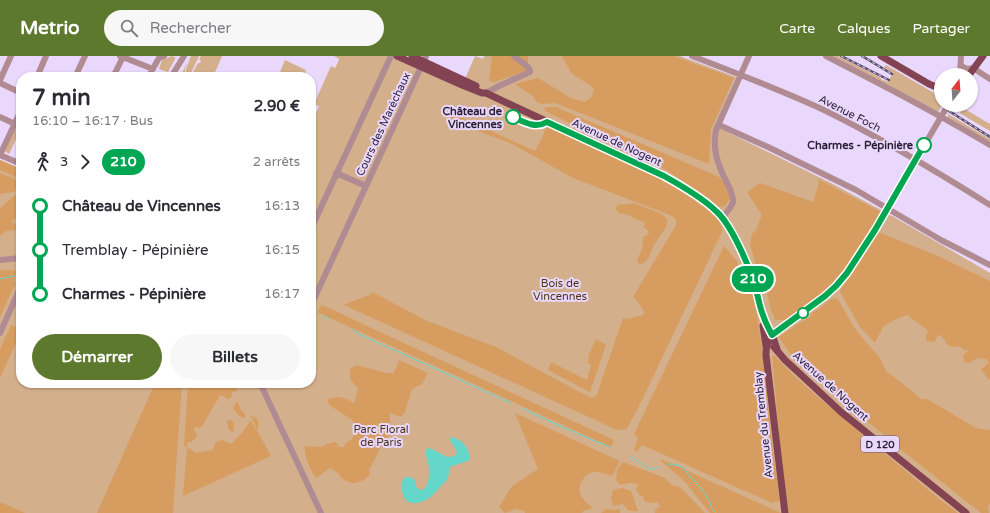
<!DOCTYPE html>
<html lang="fr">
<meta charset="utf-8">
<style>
body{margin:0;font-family:"Varela Round",sans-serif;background:#f7f7f7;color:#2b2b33;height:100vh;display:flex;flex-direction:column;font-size:15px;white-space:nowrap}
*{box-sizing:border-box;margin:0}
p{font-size:13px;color:#7c7c81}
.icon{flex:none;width:22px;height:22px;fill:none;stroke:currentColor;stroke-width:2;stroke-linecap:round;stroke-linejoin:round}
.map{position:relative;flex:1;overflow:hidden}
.details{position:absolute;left:16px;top:16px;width:300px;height:316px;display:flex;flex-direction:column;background:#fff;border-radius:16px;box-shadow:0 1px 3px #0004}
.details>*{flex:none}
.badge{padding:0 8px;border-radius:13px;font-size:14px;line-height:26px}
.needle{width:26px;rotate:17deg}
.buttons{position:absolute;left:934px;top:12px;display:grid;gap:8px}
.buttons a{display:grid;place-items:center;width:44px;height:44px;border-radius:50%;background:#fff;box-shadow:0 1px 3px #0004;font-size:20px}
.map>.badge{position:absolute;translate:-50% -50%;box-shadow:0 0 0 2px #fff}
.legs{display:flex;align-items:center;gap:6px;height:44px;padding:0 16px;font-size:13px}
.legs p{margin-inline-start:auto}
.head{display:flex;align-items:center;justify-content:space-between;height:68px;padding:0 16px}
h1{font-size:22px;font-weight:700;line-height:30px}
.primary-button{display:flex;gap:8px;margin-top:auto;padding:8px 16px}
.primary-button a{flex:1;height:46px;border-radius:24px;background:#5d792d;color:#fff;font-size:16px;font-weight:700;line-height:46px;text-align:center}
.primary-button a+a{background:#f7f7f7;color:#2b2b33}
ul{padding:0 16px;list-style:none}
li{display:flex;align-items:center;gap:14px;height:44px;font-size:15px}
li i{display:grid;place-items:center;width:6px;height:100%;margin:0 5px;background:currentColor}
li i::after{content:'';width:10px;height:10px;margin:-5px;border:3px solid;border-radius:50%;background:#fff}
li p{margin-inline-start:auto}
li:first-child i{background:linear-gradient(#0000 50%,currentColor 0)}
li:last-child i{background:linear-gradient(currentColor 50%,#0000 0)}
header{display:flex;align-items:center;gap:24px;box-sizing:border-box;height:56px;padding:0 20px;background:#5d792d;color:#fff}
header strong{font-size:19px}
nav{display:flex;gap:22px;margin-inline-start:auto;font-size:14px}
.search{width:280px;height:36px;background:#f7f7f7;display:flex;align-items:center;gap:10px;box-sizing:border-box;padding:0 14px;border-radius:22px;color:#7c7c81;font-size:15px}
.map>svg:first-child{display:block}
.green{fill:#d3af8b}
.forest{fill:#d79d60}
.water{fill:#65d6ca}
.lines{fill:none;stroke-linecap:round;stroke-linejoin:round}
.stream{stroke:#65d6ca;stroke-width:1}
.minor{stroke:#b18b92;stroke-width:6}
.major{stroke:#834352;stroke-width:7}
.rail-casing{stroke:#5b4f68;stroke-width:2.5}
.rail{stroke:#e9d8fc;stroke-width:1;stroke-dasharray:3;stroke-linecap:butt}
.line-1-casing{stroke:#fff;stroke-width:9}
.line-1{stroke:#00a651;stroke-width:6}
.stop-1-dot{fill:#fff;stroke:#00a651;stroke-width:2}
.labels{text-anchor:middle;stroke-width:4;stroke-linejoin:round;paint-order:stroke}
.shield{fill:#e9d8fc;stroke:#635671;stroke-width:1}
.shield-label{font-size:10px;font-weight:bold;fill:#2a1f35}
.stop-label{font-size:11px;font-weight:bold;fill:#2a1f35;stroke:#e9d8fc;text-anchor:end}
.street-label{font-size:11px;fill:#2a1f35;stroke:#e9d8fc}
.park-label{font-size:11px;fill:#4c3419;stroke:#e9d8fc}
</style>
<header>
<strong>Metrio</strong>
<div class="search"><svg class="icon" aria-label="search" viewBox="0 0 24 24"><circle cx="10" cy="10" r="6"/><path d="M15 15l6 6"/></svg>Rechercher</div>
<nav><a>Carte</a><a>Calques</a><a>Partager</a></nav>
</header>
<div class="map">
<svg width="990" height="457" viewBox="0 0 990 457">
<rect width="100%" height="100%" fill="#e9d8fc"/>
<path class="green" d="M172 0 175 1V3L168 16 159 13 162 4Z
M191 0H199L191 17 189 18 186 16V13Z
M201 0H222L213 21H180L187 7C186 14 183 12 187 20H189L192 18 198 7H200L201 5 199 3Z
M334 0H390L461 32 475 0 483 3 484 0H680L736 21 715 70 831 127 894 161 990 217V457H0V104L21 113V327H311V55L316 57 319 50 314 48 331 10 335 12 339 4 338 2Z
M832 0H838L881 22V23L884 25V24L888 26 893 17 884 11 886 9 941 41V49H942L938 56Z
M285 4 306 14 305 18 308 19 307 21H278Z
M958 49 990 68V75L961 58 960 56 962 52 958 50Z
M948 58 990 83V86L948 61Z
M20 63H21V81L18 79 9 98 6 96 5 94Z"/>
<path class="forest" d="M492 0H528V14L495 26 489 25Z
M562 0H673L734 22 711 73 709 108 555 47 542 48 537 46 533 40 515 28 538 22 571 42 584 46 592 41 594 32 574 19 570 15Z
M549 51H556L719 121 727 129 730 143 725 150 720 151 716 150 710 143 666 114 545 55 544 52Z
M449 56 535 95 543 80 545 74 547 71C578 85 609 99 640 114 662 124 689 137 709 153 714 158 724 168 722 176L641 346 627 373 617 374 344 249 345 248 370 239 372 236 427 265 496 291 591 342 596 340 597 338 623 262 627 263 643 259 644 257C642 252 638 244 633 241L676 169C677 163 675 162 670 159L573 122 510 87 449 64 450 61Z
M0 104 21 113V123L0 114Z
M0 117 15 123 18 128 14 136 0 138Z
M818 123 881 156 853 202 830 231 818 242 787 264H775L770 251 764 223 755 206 750 188 752 178 756 174 762 159 747 136 760 127 813 146 819 127Z
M14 140 21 141V165L16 162 11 165 21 172V177L17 174 6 175 0 180V152Z
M634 147 662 158 668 164C666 174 659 181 654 189 651 194 650 202 645 206 644 207 641 208 639 208L637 204 643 191 642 187 644 180 648 179 649 176 643 170 645 168 644 166 635 163 629 159 619 157 615 153 618 149C624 148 629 149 634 147Z
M878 176 938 200 990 225V323H988L983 316 981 313 989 307 986 303 977 302 970 307 964 306 963 299 969 295 962 293 960 290 954 291 947 289 945 284 940 279 937 280 936 284 933 286 926 285V278L929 275 907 259 894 264 883 271 875 287 860 271 840 236 841 232 858 209Z
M724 190 736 204 754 240 762 291 771 379 780 445 772 447 642 389 637 396 634 394 638 383 634 378Z
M0 214H10L16 215 14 226H16L0 261Z
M837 242 854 271 865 285 880 302 886 315 911 334 921 343H927L976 372 990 374V448L988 450 989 457H981L899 392 798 306 789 296 779 281 796 269 810 261 813 256 820 252 831 243Z
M322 249C337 255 352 263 367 270L614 384 611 391 317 256Z
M11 269 21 274V276L0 322V293Z
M596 283 606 289 590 336 548 314 551 306 587 324 591 309 588 307 589 298Z
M774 299 792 318 812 336 939 443 958 457H789L780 388 772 300Z
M399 304 428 317 422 328 412 333 405 356 401 361 390 357V371L389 379 384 384 373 407 369 413 370 419C361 427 352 431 342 422 340 421 339 419 338 417 336 415 332 414 330 412L316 422C310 412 304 402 305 390L322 391 327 388 336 386 339 391H344L346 387 351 384 359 372 351 363 329 349 327 344C337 338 345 342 354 347L358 333 350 323V312L357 309 386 317H394Z
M155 327H182L173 457H97Z
M188 327H237V335L232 336 231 342 228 343 223 340 220 339 203 369 199 372 195 371 194 373 197 379C195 383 193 386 187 387V391L196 397 213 394 215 387 222 384 231 388 242 377 251 364 256 374H257L252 362 248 359 257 362 259 369 257 374 271 400 183 440 187 391 184 390Z
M236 346H238L241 354 245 358V361L243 362 238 359 233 352Z
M515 357 620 405 612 420C607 418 601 416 596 416 586 415 577 428 580 438 582 443 589 448 593 452L583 455 582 457H525L524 455 516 453 505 457 499 451 512 430 538 413Z
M230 364C235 365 235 372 233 376H232L228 372 227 365Z
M661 403 781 457H710L685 426 661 405Z
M623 406 665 422 673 430 680 431 705 457H655V454L660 451 658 446 651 447 644 445 643 440 639 439 636 433 638 428 630 427 620 429 616 424 617 414Z
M622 432 631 435 638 455H629L623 448 613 450 611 442 613 434Z
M0 446 25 457H0Z
M605 453 614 454 620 453V457H601Z"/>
<path class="water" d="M451 381C463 383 470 393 470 404L450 411C449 415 449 420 447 423 446 426 443 428 441 430 438 433 435 437 432 440 426 445 413 451 406 444 401 438 398 420 409 421 410 421 414 423 415 424 414 429 417 434 423 434 430 428 430 415 428 407 427 402 425 399 426 394L429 392 432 393 447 401 455 400 457 396 450 384V382Z"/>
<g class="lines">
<path class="stream" d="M0 223 14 220
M323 260 329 263
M353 274 361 279 511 347
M522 352C550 366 580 379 610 391
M630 400C634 403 648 413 652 413 655 413 657 412 659 411
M667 408 678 409 684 412 692 423 701 432 709 444 712 453 716 457"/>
<path class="minor" d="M120 0 153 13
M692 0C736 17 781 34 824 54 881 82 936 115 990 149
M826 0C881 28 937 57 990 89
M961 10 967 13 973 12 990 23
M960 19 961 0
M37 21 46 0
M75 21 85 0
M113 21 123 1
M148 21 159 2 164 0
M171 21 184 0
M0 24 11 0
M0 27 21 37
M486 37 501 29 530 16V14C527 8 519 5 514 0
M0 61 15 68
M719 69 768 91 856 134 941 184 990 209
M0 99 21 54
M0 99 21 108
M336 117 366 130
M722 162C726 157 731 152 733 146 734 136 724 123 721 114 715 100 713 88 716 74L749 0
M311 173 391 0
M0 204 21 202
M311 248 314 243 426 0
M0 277 21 230
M772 279 825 240 835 230 850 213 875 173 948 49
M260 327 321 457"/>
<path class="major" d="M397 0 462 29 482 37H486L522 54 664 120C682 130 703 142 717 156 732 171 749 209 755 229 758 239 760 249 763 259 765 266 769 272 772 279 774 283 775 288 777 293
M412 0 476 30
M881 0 929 28 941 33
M969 19 983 0
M763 270 766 290
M772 279C767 286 766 291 766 299L785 457
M774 291 785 304 797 315 841 356 966 457"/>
<g class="rail-casing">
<path id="rail" d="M841 0 889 24
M862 0 892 18
M949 55 990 81"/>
</g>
<use href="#rail" class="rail"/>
</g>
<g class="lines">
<g class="line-1-casing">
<path id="line-1" d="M513 61C524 66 535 73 547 66L664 120C682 130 703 142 717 156 732 170 749 210 755 230 758 239 759 250 763 259 765 266 769 273 772 279L825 240 836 230 847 217 875 174 924 89"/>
</g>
<use href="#line-1" class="line-1"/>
</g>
<g class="stop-1-dot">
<circle cx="513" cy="61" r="7"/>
<circle cx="924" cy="89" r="7"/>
<circle cx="803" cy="257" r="5"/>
</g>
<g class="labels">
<rect class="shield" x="861" y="380" width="38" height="16" rx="3"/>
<g class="shield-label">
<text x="880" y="392">D 120</text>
</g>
<g class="stop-label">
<text x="502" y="59">Château de<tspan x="502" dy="13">Vincennes</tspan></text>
<text x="913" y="93">Charmes - Pépinière</text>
</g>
<g class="street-label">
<text transform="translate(850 57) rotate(27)" y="4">Avenue Foch</text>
<text transform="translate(383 68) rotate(-65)" y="4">Cours des Maréchaux</text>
<text transform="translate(617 86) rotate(25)" y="4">Avenue de Nogent</text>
<text transform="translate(831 330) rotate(42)" y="4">Avenue de Nogent</text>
<text transform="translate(763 369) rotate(-96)" y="4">Avenue du Tremblay</text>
</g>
<g class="park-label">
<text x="560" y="231">Bois de<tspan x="560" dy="13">Vincennes</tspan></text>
<text x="381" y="377">Parc Floral<tspan x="381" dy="13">de Paris</tspan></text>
</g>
</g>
</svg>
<div class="buttons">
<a><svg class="needle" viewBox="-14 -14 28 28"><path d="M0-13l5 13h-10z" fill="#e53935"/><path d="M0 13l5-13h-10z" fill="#7c7c81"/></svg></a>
</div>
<b class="badge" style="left:753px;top:223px;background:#00a651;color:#fff">210</b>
<section class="details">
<div class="head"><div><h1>7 min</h1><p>16:10 – 16:17 · Bus</p></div><b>2.90 €</b></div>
<div class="legs"><svg class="icon" aria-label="walk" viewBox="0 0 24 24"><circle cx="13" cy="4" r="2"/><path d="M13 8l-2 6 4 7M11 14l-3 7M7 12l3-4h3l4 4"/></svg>3<svg class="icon" aria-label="forward" viewBox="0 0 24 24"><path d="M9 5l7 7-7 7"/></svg><b class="badge" style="background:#00a651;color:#fff">210</b><p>2 arrêts</p></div>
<ul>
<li><i style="color:#00a651"></i><b>Château de Vincennes</b><p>16:13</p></li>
<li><i style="color:#00a651"></i><span>Tremblay - Pépinière</span><p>16:15</p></li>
<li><i style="color:#00a651"></i><b>Charmes - Pépinière</b><p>16:17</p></li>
</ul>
<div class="primary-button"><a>Démarrer</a><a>Billets</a></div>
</section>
</div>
